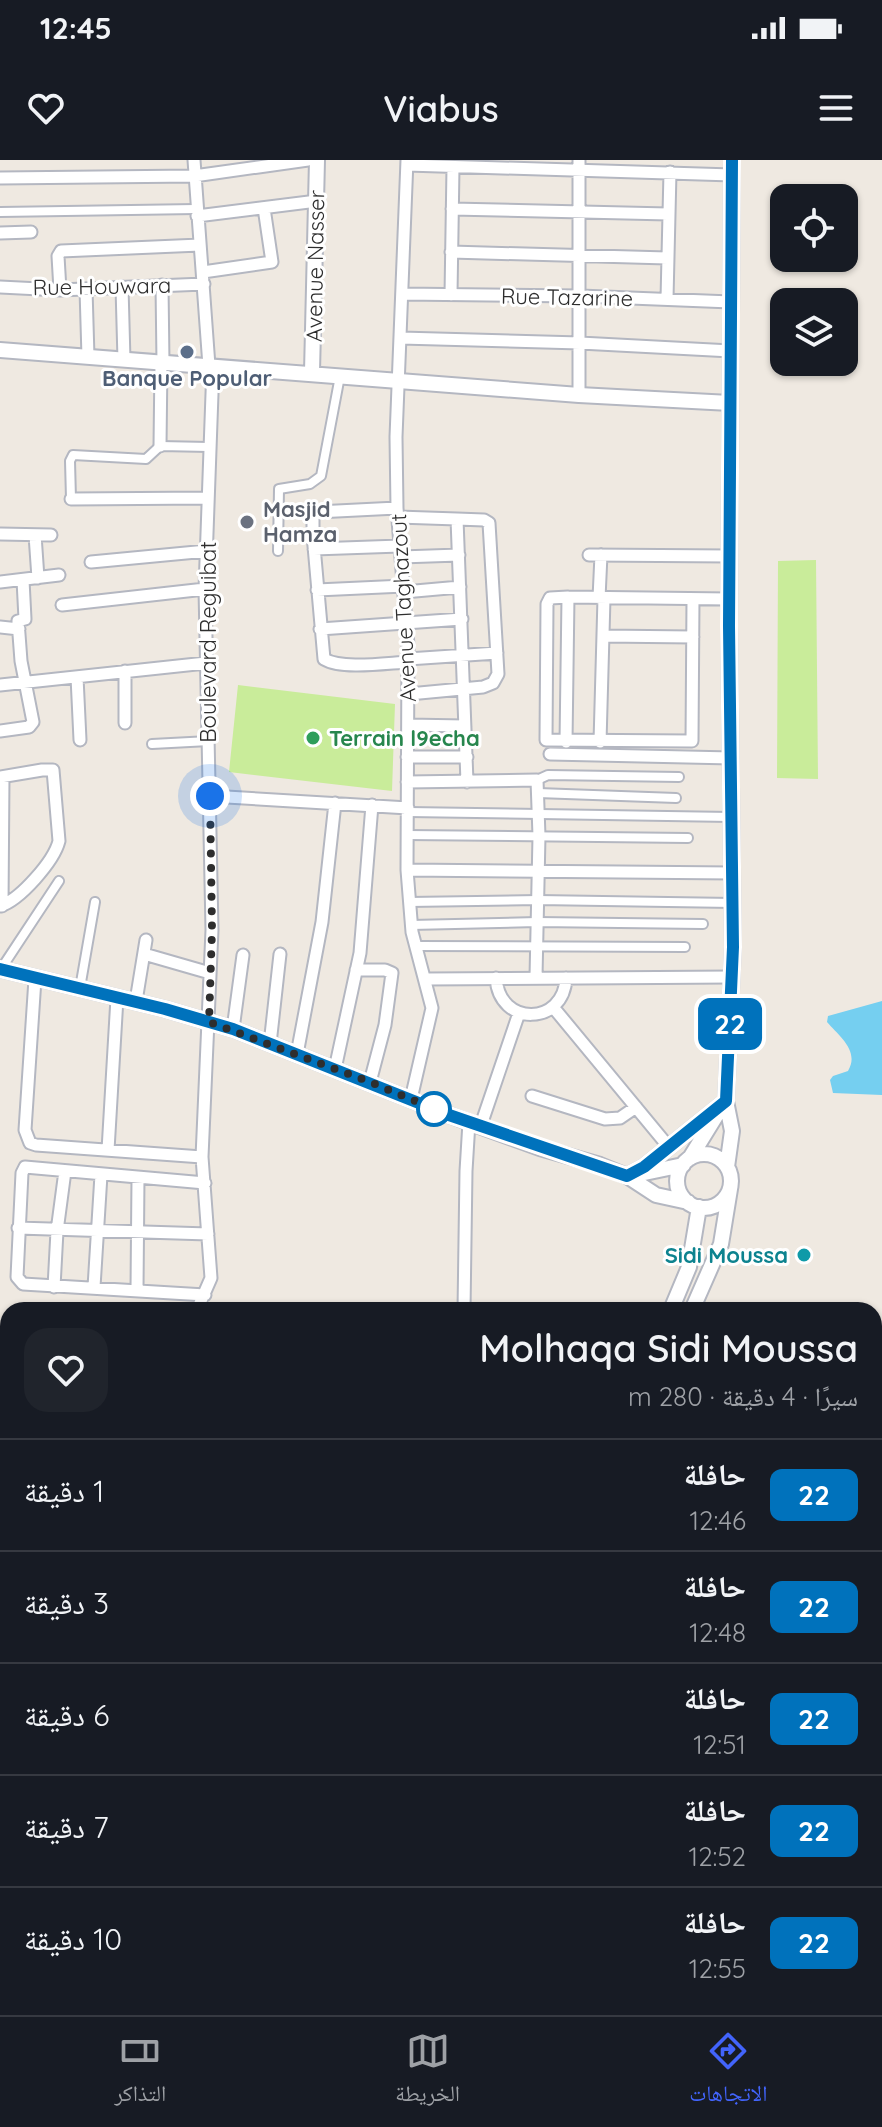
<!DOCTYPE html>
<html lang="ar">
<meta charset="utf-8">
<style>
body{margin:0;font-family:Quicksand,"Noto Naskh Arabic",sans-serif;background:#20242c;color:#f1f3f6;direction:rtl;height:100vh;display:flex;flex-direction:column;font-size:30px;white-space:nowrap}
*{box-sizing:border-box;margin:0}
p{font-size:26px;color:#9ea1a6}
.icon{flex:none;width:44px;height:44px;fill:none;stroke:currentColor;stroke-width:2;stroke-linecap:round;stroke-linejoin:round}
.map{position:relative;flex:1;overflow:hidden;direction:ltr}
.sheet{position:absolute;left:0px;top:1142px;width:882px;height:714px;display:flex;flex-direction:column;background:#171b24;border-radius:24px 24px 0 0;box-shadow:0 2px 6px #0004;direction:rtl}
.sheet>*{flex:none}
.badge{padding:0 16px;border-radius:12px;font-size:28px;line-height:52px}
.buttons{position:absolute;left:770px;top:24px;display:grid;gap:16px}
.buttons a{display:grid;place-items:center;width:88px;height:88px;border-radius:16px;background:#171b24;box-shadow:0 2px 6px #0004;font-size:40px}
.you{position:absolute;width:40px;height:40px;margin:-20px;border:6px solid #fff;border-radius:50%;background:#1a73e8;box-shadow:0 0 0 12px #1a73e833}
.map>.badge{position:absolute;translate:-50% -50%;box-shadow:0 0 0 4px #fff}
.round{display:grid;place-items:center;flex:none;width:84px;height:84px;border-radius:24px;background:#20242c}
.head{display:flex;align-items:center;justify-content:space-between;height:136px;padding:0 24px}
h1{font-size:38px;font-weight:600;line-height:60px}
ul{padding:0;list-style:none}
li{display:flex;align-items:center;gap:24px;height:112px;padding:0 24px;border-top:2px solid #363941}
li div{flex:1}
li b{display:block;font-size:30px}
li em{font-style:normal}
li .badge{min-width:88px;font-weight:700;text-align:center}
.status{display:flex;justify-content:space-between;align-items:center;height:56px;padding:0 40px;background:#171b24;direction:ltr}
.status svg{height:22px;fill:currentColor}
header{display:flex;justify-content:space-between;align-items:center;height:104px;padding:0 24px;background:#171b24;font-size:36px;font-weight:600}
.menu{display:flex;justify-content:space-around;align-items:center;height:112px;border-top:2px solid #363941;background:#171b24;font-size:22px;color:#9ea1a6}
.menu a{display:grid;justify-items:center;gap:4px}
.menu .active{color:#4264fb}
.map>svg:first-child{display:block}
.pitch{fill:#c9ec9a}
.water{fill:#75cff0}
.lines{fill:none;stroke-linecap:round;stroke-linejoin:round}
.pedestrian-casing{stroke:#b4b7c1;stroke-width:12}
.minor-casing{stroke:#b4b7c1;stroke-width:15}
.tertiary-casing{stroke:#b4b7c1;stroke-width:18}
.pedestrian{stroke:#fff;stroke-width:8}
.minor{stroke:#fff;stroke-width:11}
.tertiary{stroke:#fff;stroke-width:14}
.line-casing{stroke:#fff;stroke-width:18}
.line{stroke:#0072bc;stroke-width:12}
.walk{stroke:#2e2e2e;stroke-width:8;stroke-dasharray:0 14.4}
.service-dot{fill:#5c6f8a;stroke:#fff;stroke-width:3}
.worship-dot{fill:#6b7280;stroke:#fff;stroke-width:3}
.leisure-dot{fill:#2e9e5b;stroke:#fff;stroke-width:3}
.stop-dot{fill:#fff;stroke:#0072bc;stroke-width:4}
.culture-dot{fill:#0f9aa8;stroke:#fff;stroke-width:3}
.labels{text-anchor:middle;stroke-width:6;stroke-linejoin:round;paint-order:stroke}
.street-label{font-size:22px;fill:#2e2e2e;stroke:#fff}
.service-label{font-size:22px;font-weight:bold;fill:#4e5e75;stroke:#fff}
.worship-label{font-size:22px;font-weight:bold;fill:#5b616d;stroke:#fff;text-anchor:start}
.leisure-label{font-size:22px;font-weight:bold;fill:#27864d;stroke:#fff;text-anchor:start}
.culture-label{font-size:22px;font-weight:bold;fill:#0d838f;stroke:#fff;text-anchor:end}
</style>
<div class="status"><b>12:45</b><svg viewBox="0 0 49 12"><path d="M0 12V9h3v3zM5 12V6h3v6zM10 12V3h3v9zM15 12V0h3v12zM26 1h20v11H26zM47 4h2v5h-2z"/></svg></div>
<header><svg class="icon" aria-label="menu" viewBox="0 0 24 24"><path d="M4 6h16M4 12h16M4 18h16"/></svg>Viabus<svg class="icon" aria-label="heart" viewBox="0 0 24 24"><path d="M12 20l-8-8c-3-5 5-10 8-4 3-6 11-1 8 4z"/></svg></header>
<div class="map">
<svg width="882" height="1855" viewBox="0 0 882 1855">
<rect width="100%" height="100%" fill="#efe9e1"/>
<path class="pitch" d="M816 400 818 619 777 618 778 401Z
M238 525 395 544 392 631 229 612Z"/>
<path class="water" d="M882 841V935L833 933 830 920 833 916 848 911C860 891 839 876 827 862L828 856Z
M874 1766 882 1768V1855H742L740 1848H874Z"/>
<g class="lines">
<g class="pedestrian-casing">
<path id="pedestrian" d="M0 52 196 49
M71 339 70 301 73 295 146 299 160 286 209 287
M278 391 279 329 310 324 321 316 340 216
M152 584 209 581
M537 620 548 615 679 617
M538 633 676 638
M408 652 731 657
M407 675 688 678
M409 742 538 740 733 743
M411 765 537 762 703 764
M416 786 685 787
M1 809 59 721
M80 828 95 742"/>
</g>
<g class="minor-casing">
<path id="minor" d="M194 0 209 206
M407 0 396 277 397 348 408 485 407 710 412 772 432 848 411 939
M579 0V235
M407 5 732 15
M0 18 194 16 308 0
M452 49 668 54
M197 56 317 41
M0 73 31 72
M451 92 667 98
M203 112 272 102 264 48
M162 125 163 203
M0 127 60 130 204 124
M122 127 124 200
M86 129 88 197
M60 130 58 96 61 91 200 85
M402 134 580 136 731 142
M451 135 453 7
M667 139 670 12
M401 178 580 183 731 191
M160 286 161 203
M71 339 208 338
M397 348 317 352 313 357V375L324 499C342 510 387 503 408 502
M398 357 457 359 467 622
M0 374 51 375
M35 375 38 418
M314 389 400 386
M589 395 730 396
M401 397 459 395
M91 402 207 391
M0 422 59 415
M317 430 404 426
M404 432 460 427
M599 438 601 395
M693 439 692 581 546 580 547 444 550 438 568 437 729 439
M62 445 205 429
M0 467 19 469
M320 469 462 459
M603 476 693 477
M408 499 497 493
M125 511V563
M77 517 80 580
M0 525 206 503
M409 534 483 527 493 523 498 514 489 363 484 360 457 359
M408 565 465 566
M0 571 29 567 33 562 21 501 18 461 25 459 23 420
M566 582 568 437
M600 582 604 438
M550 594 732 598
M407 597H467
M0 617 42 610H53L59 681C54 701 20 740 0 746
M407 622 537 620 539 676 536 817
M210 636 408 648
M407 710 733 713
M2 746 3 617
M144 794 210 813
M356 810H385L392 813 385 865 370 922
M496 818C499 867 564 866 566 818
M35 819 25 970 30 983 36 985 202 997
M426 819 732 817
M136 841 146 780
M553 847 668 986
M233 869 243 795
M270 884 280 794
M297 894 322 762 335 643
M335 909 360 793 372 645
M532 936 605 959 620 958 636 947
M481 965 519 853
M108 990 117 838
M18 1068 208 1074
M54 1127 57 1071 65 1011
M94 1127 101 1015
M137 1129 138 1018
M205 1135 23 1124 17 1117 22 1013 25 1007 205 1023
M197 1150 211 1118 202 997 212 770 205 429 213 206
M464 1150 466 1011 469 962
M3 1351 8 1213
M0 1417 8 1418
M0 1604 8 1649
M0 1671H8
M0 1716 8 1717
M0 1747H8
M0 1855 48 1851
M267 1855 290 1853
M335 1855 338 1848"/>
</g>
<g class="tertiary-casing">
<path id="tertiary" d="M0 190 579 235 730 243
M312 212 317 0
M0 809 165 849 233 869 449 955 540 988 600 1005 627 1016 656 1035 688 1042
M677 1021a27 27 0 1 1 54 0a27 27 0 1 1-54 0Z
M690 998 719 951
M727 1007 732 971 726 941 733 787 729 466 732 0
M635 1015 683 1005
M627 1016 644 1007 726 941
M671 1150 689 1107 699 1047
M692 1150 721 1084 730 1029
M395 1848 400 1853 408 1849"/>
</g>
<use href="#pedestrian" class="pedestrian"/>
<use href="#minor" class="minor"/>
<use href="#tertiary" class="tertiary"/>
</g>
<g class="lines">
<g class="line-casing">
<path id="line" d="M0 809 165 849 233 869 449 955 627 1016 644 1007 726 941 733 787 729 466 732 0"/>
</g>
<use href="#line" class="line"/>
<path class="walk" d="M210 636 212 770 209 862 370 922 434 949"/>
</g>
<circle class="service-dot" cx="187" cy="192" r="8"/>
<circle class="worship-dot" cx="247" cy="362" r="8"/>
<circle class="leisure-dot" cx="313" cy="578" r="8"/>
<circle class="stop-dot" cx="434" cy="949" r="16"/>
<circle class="culture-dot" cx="804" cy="1095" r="8"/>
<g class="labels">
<g class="street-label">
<text transform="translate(315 106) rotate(-89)" y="8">Avenue Nasser</text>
<text transform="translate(102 126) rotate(-1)" y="8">Rue Houwara</text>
<text transform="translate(567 137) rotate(1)" y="8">Rue Tazarine</text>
<text transform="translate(403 448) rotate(-93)" y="8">Avenue Taghazout</text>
<text transform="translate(208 482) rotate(-90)" y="8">Boulevard Reguibat</text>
</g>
<g class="service-label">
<text x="187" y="226">Banque Popular</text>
</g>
<g class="worship-label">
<text x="263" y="357">Masjid<tspan x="263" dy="25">Hamza</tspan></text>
</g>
<g class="leisure-label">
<text x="329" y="586">Terrain l9echa</text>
</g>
<g class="culture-label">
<text x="788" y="1103">Sidi Moussa</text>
</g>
</g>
</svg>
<div class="buttons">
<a><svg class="icon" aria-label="locate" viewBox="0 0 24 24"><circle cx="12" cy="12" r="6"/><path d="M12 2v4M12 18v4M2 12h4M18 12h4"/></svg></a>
<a><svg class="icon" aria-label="layers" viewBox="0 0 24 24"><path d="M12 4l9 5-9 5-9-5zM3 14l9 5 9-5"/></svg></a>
</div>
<div class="you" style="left:210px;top:636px"></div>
<b class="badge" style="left:730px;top:864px;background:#0072bc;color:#fff">22</b>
<section class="sheet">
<div class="head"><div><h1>Molhaqa Sidi Moussa</h1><p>سيرًا · 4 دقيقة · 280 m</p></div><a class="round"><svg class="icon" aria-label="heart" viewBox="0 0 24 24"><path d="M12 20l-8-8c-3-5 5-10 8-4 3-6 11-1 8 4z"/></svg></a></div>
<ul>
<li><span class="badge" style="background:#0072bc;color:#fff">22</span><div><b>حافلة</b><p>12:46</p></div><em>1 دقيقة</em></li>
<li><span class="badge" style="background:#0072bc;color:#fff">22</span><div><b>حافلة</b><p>12:48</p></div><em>3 دقيقة</em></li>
<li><span class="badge" style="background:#0072bc;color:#fff">22</span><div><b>حافلة</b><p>12:51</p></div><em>6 دقيقة</em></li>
<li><span class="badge" style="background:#0072bc;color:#fff">22</span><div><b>حافلة</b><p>12:52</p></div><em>7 دقيقة</em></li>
<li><span class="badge" style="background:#0072bc;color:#fff">22</span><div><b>حافلة</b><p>12:55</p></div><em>10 دقيقة</em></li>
</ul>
</section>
</div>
<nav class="menu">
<a class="active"><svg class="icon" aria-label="directions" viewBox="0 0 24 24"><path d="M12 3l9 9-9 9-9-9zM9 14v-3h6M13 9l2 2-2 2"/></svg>الاتجاهات</a>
<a><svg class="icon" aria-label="map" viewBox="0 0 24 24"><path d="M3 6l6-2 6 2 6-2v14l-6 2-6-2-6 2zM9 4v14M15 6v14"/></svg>الخريطة</a>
<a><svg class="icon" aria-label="tickets" viewBox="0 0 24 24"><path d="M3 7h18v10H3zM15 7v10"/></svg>التذاكر</a>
</nav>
